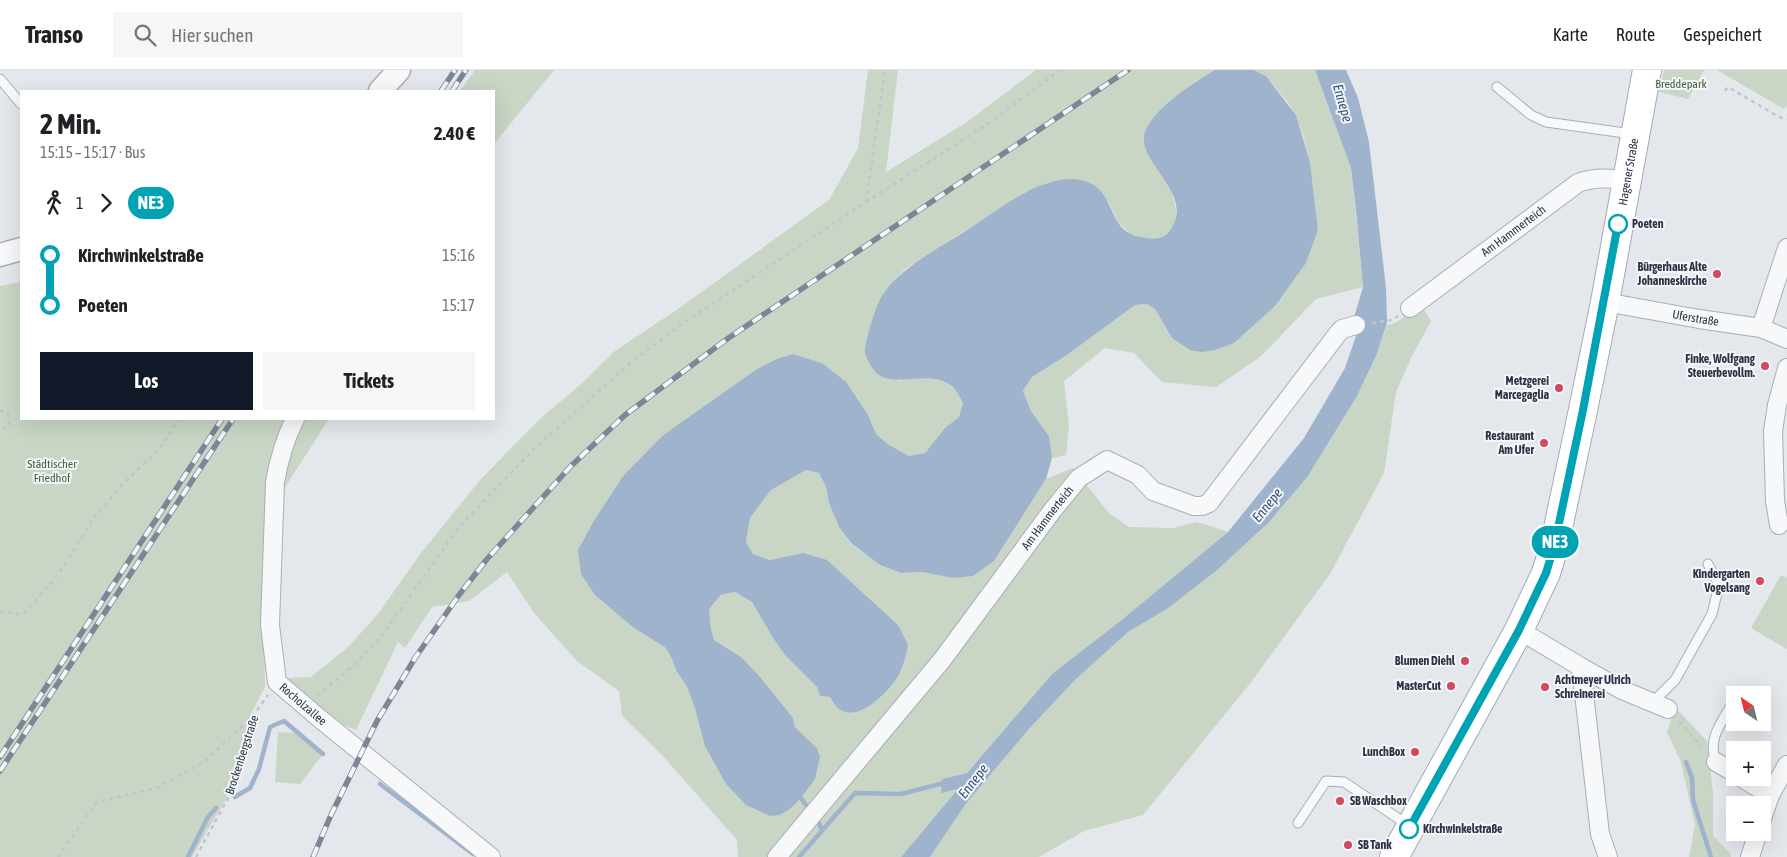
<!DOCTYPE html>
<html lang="de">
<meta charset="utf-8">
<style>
body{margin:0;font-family:"Asap Condensed",sans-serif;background:#f6f6f6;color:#202124;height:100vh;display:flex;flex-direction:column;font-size:19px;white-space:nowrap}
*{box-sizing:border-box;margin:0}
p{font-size:16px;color:#757577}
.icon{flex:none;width:28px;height:28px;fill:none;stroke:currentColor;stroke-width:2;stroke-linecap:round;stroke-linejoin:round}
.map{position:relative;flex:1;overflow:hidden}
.side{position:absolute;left:20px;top:20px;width:475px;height:330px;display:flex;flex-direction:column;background:#fff;border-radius:0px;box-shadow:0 5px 20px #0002}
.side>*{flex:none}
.badge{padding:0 10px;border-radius:16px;font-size:18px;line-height:32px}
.needle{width:32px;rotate:325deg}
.tools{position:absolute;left:1726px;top:616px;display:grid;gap:10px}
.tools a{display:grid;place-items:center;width:45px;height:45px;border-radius:0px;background:#fff;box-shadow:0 5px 20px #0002;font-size:25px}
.map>.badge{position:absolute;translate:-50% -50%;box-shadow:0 0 0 2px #fff}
.legs{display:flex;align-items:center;gap:8px;height:55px;padding:0 20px;font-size:16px}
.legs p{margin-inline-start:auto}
.headline{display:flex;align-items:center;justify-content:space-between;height:85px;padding:0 20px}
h1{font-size:28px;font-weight:700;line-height:38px}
.button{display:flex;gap:10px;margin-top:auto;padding:10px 20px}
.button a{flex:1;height:58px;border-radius:0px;background:#111827;color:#fff;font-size:20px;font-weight:700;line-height:58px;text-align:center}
.button a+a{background:#f6f6f6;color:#202124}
ul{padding:0 20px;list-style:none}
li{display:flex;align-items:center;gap:18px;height:50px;font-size:19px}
li i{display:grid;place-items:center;width:8px;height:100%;margin:0 6px;background:currentColor}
li i::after{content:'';width:12px;height:12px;margin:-6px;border:4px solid;border-radius:50%;background:#fff}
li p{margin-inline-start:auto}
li:first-child i{background:linear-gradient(#0000 50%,currentColor 0)}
li:last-child i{background:linear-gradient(currentColor 50%,#0000 0)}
header{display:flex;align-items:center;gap:30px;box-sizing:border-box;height:70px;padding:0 25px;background:#fff;border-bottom:1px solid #e0e0e0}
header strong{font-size:24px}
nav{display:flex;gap:28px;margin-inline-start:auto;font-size:18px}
.search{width:350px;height:45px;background:#f6f6f6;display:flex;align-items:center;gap:12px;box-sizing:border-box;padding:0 18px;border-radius:0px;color:#757577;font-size:19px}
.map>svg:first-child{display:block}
.green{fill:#c9d6c5}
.water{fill:#9fb4cc}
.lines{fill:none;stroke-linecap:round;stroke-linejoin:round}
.stream{stroke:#9fb4cc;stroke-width:4.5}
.service-casing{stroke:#a9aeb7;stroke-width:11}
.minor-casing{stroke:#a9aeb7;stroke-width:20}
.tertiary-casing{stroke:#a9aeb7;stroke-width:25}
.primary-casing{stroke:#a3abb8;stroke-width:30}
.path{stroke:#c2c5cb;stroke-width:2.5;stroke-dasharray:4 4;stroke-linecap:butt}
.service{stroke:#f7f8fa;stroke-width:9}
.minor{stroke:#f7f8fa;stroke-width:18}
.tertiary{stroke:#f7f8fa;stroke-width:22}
.primary{stroke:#fff;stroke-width:28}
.rail-casing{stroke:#7d8696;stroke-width:5.5}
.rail{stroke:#f4f6f9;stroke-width:4;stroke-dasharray:11;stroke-linecap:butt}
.line-1-casing{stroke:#fff;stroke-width:11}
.line-1{stroke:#00a3b4;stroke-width:8}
.stop-1-dot{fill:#fff;stroke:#00a3b4;stroke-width:2.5}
.poi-dot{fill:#d1495b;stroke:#f4f6f9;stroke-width:2}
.labels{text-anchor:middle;stroke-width:4;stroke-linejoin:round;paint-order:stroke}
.park-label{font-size:12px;fill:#3f6138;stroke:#f4f6f9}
.street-label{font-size:12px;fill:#2b3445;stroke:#f4f6f9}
.stop-label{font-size:12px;font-weight:bold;fill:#2b3445;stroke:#f4f6f9;text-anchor:start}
.poi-label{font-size:12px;font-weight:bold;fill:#2b3445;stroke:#f4f6f9;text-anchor:end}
.water-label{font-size:14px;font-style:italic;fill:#34527a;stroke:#f4f6f9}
</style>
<header>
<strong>Transo</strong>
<div class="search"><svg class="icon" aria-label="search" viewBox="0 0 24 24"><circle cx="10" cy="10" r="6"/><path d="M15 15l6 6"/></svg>Hier suchen</div>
<nav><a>Karte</a><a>Route</a><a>Gespeichert</a></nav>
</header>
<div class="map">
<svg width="1787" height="787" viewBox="0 0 1787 787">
<rect width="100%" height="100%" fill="#e4e7ec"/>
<path class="green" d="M475 0H554L494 74V21H460Z
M868 0H898L886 102 967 52 1036 0H1215L1191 14 1165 110 1172 123 1177 145 1173 158 1164 166 1148 169 1130 164 1118 152 1108 131 1071 109 1050 112 1025 122 904 200 883 224 898 311C916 308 942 302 955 319 958 323 960 329 963 333L959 347 945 358 925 383 909 386 889 375 876 364 868 345 822 293 793 284 779 288 662 366 623 406 593 452 578 480 634 558 666 578 672 589 676 600 687 617 695 638 780 745 789 740 801 728 817 678 795 657 793 648 741 587 714 570 711 559 709 539 721 525 735 522 752 532 773 568 785 585 817 617 820 626 830 627 835 634 803 483 770 490 753 484 746 472 750 448 771 420 806 400 819 403 826 417 829 433 839 457 852 475 880 495 901 503 922 502 953 508 994 491 1046 409 1073 398 1109 443 1129 457 1173 458 1197 452 1228 462 1119 552 1052 604 967 703 943 709 959 718 901 787H738L737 770 662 685 622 646 619 621 577 591 535 544 507 502 469 531 432 537 405 578 398 572 356 660 333 651 296 619 288 608 311 607 348 577 378 544 421 483 481 409 543 346 580 315 615 281 678 239 829 130 858 78Z
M1254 0H1315L1351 98 1363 217 1316 229 1260 287 1216 317 1162 312 1134 283 1105 278 1064 311 1069 356 1066 385 1052 388 1049 366 1031 341 1023 321 1032 307 1067 285 1135 235 1147 234 1155 239 1172 268 1306 193 1318 160 1310 92 1303 65 1296 45 1288 32 1266 6Z
M1664 0H1704L1688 29 1659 22Z
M1717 0H1787V35L1784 39Z
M21 212V349H329L271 439 264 532 265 617 250 646 226 729 192 787H0V216Z
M1421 235 1431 251 1412 286 1396 322 1384 403 1330 504 1252 611 1143 745 1084 761 1039 787H930L965 735 1028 660 1075 610 1128 562 1167 539 1216 501 1308 406 1357 326 1376 286 1387 255 1397 252Z
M1781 505 1787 508V579L1751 558Z
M1675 637 1707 671 1713 723V766L1731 784V787H1689L1695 755 1681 692 1667 662Z
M278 662 296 663 323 684 300 714 275 712Z"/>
<path class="water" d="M1215 0H1254L1266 6 1296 45 1310 92 1318 160 1306 193 1275 236 1234 273 1215 280 1202 282 1190 280 1172 268 1155 239 1147 234 1135 235 1067 285 1032 307 1023 321 1031 341 1049 366 1052 388 1046 409 994 491 973 506 953 508 922 502 901 503 880 495 852 474 839 457 829 433 826 417 819 403 806 400 771 420 750 448 746 472 753 484 770 490 803 483 827 490 898 555 908 575C906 584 904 594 900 602 893 618 862 650 843 641 837 639 833 632 830 627L820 626 817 617 785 585 773 568 752 532 735 522 721 525 709 539 711 559 714 570 741 587 760 607 793 648 795 657 817 678 820 687 815 709 801 728 789 740 780 745 770 746 746 735 726 714 705 676 695 638 687 617 676 600 672 589 666 578 634 558 595 525 581 504 578 480 593 452 623 406 662 366 757 299 779 288 793 284 822 293 846 312 868 345 876 364 889 375 909 386 925 383 945 358 959 347 963 333C960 328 957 321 953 317 927 294 884 328 869 292 867 289 865 284 865 281 865 271 877 232 883 224 903 196 936 180 964 162 984 149 1003 135 1024 123 1037 116 1056 109 1071 109 1116 110 1105 152 1131 164 1134 166 1138 166 1142 167 1148 169 1158 169 1164 166 1169 163 1173 157 1175 151 1186 122 1143 93 1144 69 1144 44 1196 11 1215 0Z
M1315 0H1346L1358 28 1369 72 1386 218 1387 248V253L1376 286 1357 326 1308 406 1268 453 1216 501 1167 539 1128 562 1075 610 1028 660 965 735 930 787H901L958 719 941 723 942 709 967 703 1052 604 1119 552 1228 462 1304 368 1345 298 1358 260 1355 244 1363 217 1356 141 1351 98Z"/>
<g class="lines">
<path class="stream" d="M1686 692 1692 708 1693 730 1711 787
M380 714 473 784
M235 727 250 718 259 699 270 657 284 651 323 684
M801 728 806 735
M819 753 822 760
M188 787 208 747 216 738
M799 787 855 723 901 724 948 712"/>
<g class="service-casing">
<path id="service" d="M0 9 21 34
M1497 17 1531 45 1546 52 1632 64
M1652 633 1675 610 1712 544 1719 515 1708 494
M1716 692C1707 670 1721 653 1732 634
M1298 753 1326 711 1344 712 1408 755"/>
</g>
<g class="minor-casing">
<g id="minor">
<path id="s1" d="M1605 232 1699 249 1761 258 1787 269"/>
<path id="s2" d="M1410 238 1578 113C1594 107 1609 108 1626 110"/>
<path d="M1761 258 1787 178"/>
<path id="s3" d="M295 349C285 369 279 389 275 412L270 555 277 612 319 648 491 787"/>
<path d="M1779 455 1775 431 1773 361 1777 335 1787 298"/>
<path d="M1519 560 1581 597 1600 764 1608 787"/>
<path d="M1581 597 1622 620 1668 639"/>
<path d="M1716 692 1735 703"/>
<path d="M1742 708 1770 725"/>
<path d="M1762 749 1770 725 1787 695"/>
<path id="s4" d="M777 787 942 590 1052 441 1079 408 1107 390 1138 405 1153 421 1194 436H1202L1209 433 1339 262 1342 259 1356 255"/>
<path d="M1750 787 1758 762"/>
</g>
</g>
<g class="tertiary-casing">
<path id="tertiary" d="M380 21 399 0
M0 185 21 179"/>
</g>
<g class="primary-casing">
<g id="primary">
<path id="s5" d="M1394 787 1519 560 1546 503 1554 477 1583 340 1605 232 1647 0"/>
</g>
</g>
<path class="path" d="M1725 21 1728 17 1779 47 1787 49
M866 132 989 53 1060 0
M1372 253 1392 250 1398 246
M0 340 8 344 10 351 8 357 0 361
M0 541 22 545 49 516 70 487 93 449 121 416 157 381 180 349
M317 626 353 596 380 568 459 457 536 377 630 293 685 252 866 132 885 0
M1679 651 1702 677
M58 787 97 732 156 718 204 692 252 647
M196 787 228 728 252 647 268 625"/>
<use href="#service" class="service"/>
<use href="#minor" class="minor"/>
<use href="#tertiary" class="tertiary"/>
<use href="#primary" class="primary"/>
<g class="rail-casing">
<path id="rail" d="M441 21 455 0
M452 21 466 0
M0 687 222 349
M0 701 233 349
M313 787 331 745 377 651 415 588 459 525 487 489 571 396 625 345 727 269 1128 0"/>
</g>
<use href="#rail" class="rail"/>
</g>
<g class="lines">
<g class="line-1-casing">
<path id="line-1" d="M1409 759 1519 560 1546 503 1554 477 1583 340 1618 154"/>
</g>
<use href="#line-1" class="line-1"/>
</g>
<g class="stop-1-dot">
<circle cx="1618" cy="154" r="9"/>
<circle cx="1409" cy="759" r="9"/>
</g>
<g class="poi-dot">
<circle cx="1717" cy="204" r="5"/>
<circle cx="1765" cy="296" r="5"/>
<circle cx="1559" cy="318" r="5"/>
<circle cx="1544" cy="373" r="5"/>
<circle cx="1760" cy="511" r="5"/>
<circle cx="1465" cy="591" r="5"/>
<circle cx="1451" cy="616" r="5"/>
<circle cx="1545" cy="617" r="5"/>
<circle cx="1415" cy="682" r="5"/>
<circle cx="1340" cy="731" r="5"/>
<circle cx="1348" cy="775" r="5"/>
</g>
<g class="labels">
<g class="park-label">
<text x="1681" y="18">Breddepark</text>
<text x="52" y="398">Städtischer<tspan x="52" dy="14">Friedhof</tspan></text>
</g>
<g class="street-label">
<text dy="4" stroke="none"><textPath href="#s5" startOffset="732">Hagener Straße</textPath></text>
<text dy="4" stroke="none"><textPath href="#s2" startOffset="129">Am Hammerteich</textPath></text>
<text dy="4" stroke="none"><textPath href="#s1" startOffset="92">Uferstraße</textPath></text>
<text dy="4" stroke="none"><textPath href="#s4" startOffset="434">Am Hammerteich</textPath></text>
<text dy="4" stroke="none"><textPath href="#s3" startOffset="301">Rocholzallee</textPath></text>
<text transform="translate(242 685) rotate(-72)" y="4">Brockenbergstraße</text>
</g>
<g class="stop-label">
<text x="1632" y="158">Poeten</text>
<text x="1423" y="763">Kirchwinkelstraße</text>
</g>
<g class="poi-label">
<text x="1707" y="201">Bürgerhaus Alte<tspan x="1707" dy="14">Johanneskirche</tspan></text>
<text x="1755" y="293">Finke, Wolfgang<tspan x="1755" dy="14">Steuerbevollm.</tspan></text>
<text x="1549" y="315">Metzgerei<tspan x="1549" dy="14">Marcegaglia</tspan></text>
<text x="1534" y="370">Restaurant<tspan x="1534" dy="14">Am Ufer</tspan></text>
<text x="1750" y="508">Kindergarten<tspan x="1750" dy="14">Vogelsang</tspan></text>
<text x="1455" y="595">Blumen Diehl</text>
<text x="1555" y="614" text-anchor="start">Achtmeyer Ulrich<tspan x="1555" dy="14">Schreinerei</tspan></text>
<text x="1441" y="620">MasterCut</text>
<text x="1405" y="686">LunchBox</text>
<text x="1350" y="735" text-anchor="start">SB Waschbox</text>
<text x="1358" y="779" text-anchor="start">SB Tank</text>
</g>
<g class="water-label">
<text transform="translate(1343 33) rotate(74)" y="5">Ennepe</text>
<text transform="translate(1267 435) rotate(-51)" y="5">Ennepe</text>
<text transform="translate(973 711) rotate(-52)" y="5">Ennepe</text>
</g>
</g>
</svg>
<div class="tools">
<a><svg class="needle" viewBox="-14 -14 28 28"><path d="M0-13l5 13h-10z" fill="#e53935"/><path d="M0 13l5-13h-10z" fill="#757577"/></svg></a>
<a>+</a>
<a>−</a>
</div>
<b class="badge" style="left:1555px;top:472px;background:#00a3b4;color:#fff">NE3</b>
<section class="side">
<div class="headline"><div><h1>2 Min.</h1><p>15:15 – 15:17 · Bus</p></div><b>2.40 €</b></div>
<div class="legs"><svg class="icon" aria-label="walk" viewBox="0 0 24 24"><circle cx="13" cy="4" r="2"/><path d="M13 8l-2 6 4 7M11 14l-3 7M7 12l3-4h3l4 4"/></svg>1<svg class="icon" aria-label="forward" viewBox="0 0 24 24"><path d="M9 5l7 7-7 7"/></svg><b class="badge" style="background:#00a3b4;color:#fff">NE3</b></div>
<ul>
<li><i style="color:#00a3b4"></i><b>Kirchwinkelstraße</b><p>15:16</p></li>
<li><i style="color:#00a3b4"></i><b>Poeten</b><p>15:17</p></li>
</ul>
<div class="button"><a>Los</a><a>Tickets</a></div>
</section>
</div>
